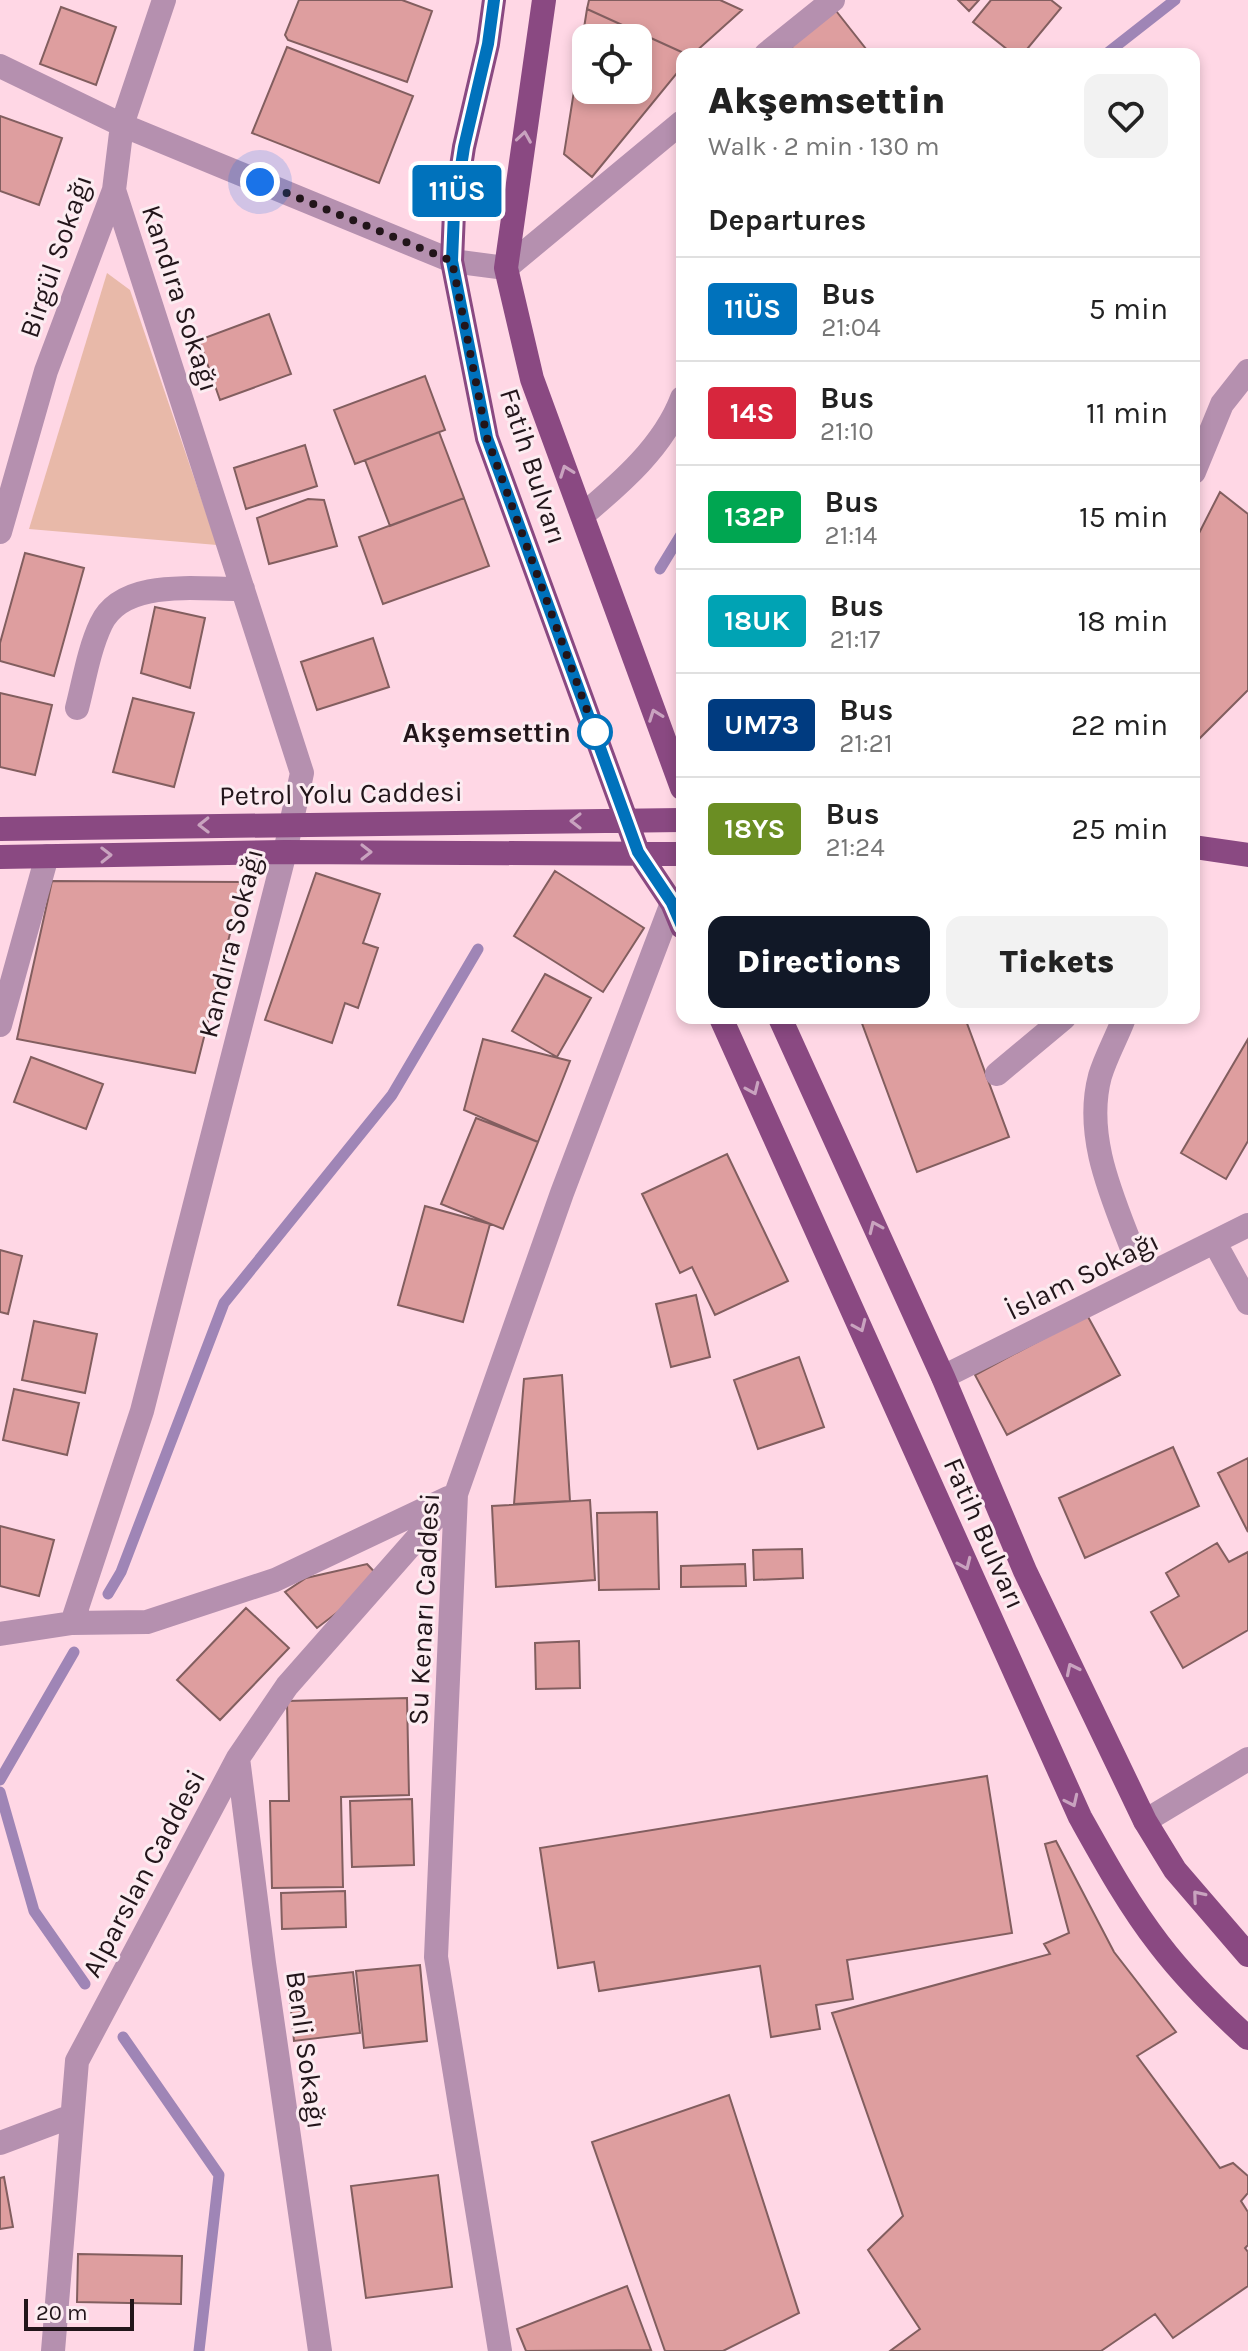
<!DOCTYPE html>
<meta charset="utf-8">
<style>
body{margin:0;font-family:Karla,sans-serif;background:#f2f2f2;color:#222;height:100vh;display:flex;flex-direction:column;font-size:30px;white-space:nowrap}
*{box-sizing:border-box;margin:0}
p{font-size:26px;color:#767676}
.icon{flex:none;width:44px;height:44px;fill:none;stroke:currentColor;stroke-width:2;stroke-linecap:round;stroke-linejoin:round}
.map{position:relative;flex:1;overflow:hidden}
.details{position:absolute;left:676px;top:48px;width:524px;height:976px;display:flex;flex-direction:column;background:#fff;border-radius:16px;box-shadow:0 4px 12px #0003}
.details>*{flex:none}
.badge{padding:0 16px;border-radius:6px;font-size:28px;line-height:52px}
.buttons{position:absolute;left:572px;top:24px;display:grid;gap:16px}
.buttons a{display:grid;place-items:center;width:80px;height:80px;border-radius:16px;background:#fff;box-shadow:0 4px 12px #0003;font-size:40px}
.scale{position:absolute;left:24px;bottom:20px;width:110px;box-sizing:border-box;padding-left:8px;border:4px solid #22151a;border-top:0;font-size:22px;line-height:28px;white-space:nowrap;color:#22151a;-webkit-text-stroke:6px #fcecf1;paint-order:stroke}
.you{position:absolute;width:40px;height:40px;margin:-20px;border:6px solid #fff;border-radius:50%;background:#1a73e8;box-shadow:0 0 0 12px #1a73e833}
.map>.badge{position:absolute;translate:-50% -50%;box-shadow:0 0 0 4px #fff}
h2{padding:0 32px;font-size:30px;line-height:72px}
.round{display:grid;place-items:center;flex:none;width:84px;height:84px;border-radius:16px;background:#f2f2f2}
.headline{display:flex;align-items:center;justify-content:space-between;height:136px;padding:0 32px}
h1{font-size:38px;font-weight:800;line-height:60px}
.action{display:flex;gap:16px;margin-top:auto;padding:16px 32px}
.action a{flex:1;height:92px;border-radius:16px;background:#111827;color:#fff;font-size:32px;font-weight:800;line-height:92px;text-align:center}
.action a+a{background:#f2f2f2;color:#222}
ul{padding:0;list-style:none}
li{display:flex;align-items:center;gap:24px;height:104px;padding:0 32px;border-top:2px solid #e0e0e0}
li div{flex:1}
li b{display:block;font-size:30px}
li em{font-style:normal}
li .badge{min-width:88px;font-weight:700;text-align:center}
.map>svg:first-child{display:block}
.green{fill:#e8b9a9}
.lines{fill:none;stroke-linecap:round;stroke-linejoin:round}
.stream{stroke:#9f85b6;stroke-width:11}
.building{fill:#de9e9f;stroke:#825e5f;stroke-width:2;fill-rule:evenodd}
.minor{stroke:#b590af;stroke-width:24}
.major{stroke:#8a4982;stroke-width:24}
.oneway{stroke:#c9a3bf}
.line-casing{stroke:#fff;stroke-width:18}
.line{stroke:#0072bc;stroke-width:12}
.walk{stroke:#22151a;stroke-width:8;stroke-dasharray:0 14.4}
.stop-dot{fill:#fff;stroke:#0072bc;stroke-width:4}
.labels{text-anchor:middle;stroke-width:6;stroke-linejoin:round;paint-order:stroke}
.street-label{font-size:28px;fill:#22151a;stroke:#fcecf1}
.stop-label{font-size:28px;font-weight:bold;fill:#22151a;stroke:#fcecf1;text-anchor:end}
</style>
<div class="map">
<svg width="1248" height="2351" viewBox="0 0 1248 2351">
<rect width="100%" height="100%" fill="#ffd7e5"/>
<path class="green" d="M107 273 130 290 217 545 29 529Z"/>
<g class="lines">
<path class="stream" d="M1106 54 1175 0
M660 569 682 533
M108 1594 121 1572 224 1303 392 1095 478 949
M0 1780 74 1652
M0 1792 34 1911 85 1984
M123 2037 219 2175 199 2351"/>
</g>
<path class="building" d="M299 0H402L432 11 407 82 288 40 285 35Z
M589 0H720L742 10 693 54H686L587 9Z
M958 0H979L969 11Z
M991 0H1051L1061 8 1023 54H1013L973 22Z
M61 7 116 27 96 85 40 64Z
M833 7 870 54H797L788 43Z
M587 9 686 54H682V67L592 177 564 154ZM586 38H638V90H586Z
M287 47 413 96 379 183 252 133Z
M0 116 62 138 39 205 0 191Z
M269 314 291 374 220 400 199 340Z
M425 376 445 430 355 464 334 410Z
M439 432 464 498 390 526 365 460Z
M305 445 317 486 246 509 234 468Z
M1220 492 1248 514V690L1194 744V543Z
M464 498 489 566 383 604 359 537Z
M308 499 324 500 337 546 269 564 257 518Z
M25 553 84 568 54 676 0 661V643Z
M155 607 205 618 190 688 141 673Z
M373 638 389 687 317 710 301 662Z
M0 693 52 705 35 775 0 767Z
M133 698 194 713 174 787 113 772Z
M555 871 644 928 603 992 514 936Z
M316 873 380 894 363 943 378 948 358 1008 345 1003 332 1043 265 1020Z
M52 881 243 882 195 1073 17 1039Z
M545 974 591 998 557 1057 512 1031Z
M860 1018H965L1009 1137 917 1172Z
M483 1039 570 1061 538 1142 464 1110Z
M1248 1039V1141L1226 1179 1181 1153Z
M31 1057 103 1084 86 1129 14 1102Z
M476 1118 538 1142 503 1229 441 1204Z
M727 1154 788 1281 715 1315 692 1267 680 1273 642 1194Z
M425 1206 490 1224 463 1322 398 1305Z
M0 1250 22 1256 8 1314 0 1312Z
M696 1295 710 1357 671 1367 656 1304Z
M1087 1315 1120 1375 1007 1435 975 1375Z
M34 1321 97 1334 85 1393 22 1380Z
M799 1357 824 1427 758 1449 734 1380Z
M562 1375 570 1501 514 1504 524 1379Z
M14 1389 79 1403 67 1455 3 1440Z
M1173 1447 1199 1506 1085 1558 1059 1498Z
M1248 1458V1532L1218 1473Z
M590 1500 595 1580 496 1587 492 1506Z
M657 1512 659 1589 599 1590 597 1513Z
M0 1526 54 1540 39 1596 0 1586Z
M1217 1543 1229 1562 1248 1552V1630L1183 1668 1151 1612 1179 1596 1166 1573Z
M802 1549 803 1578 754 1580 753 1550Z
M367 1564 381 1579 317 1628 285 1592 306 1578Z
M745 1564 746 1586 681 1587V1566Z
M246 1608 289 1648 220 1720 177 1680Z
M579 1641 580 1688 536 1689 535 1643Z
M407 1698 409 1795 341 1797 343 1887 272 1888 270 1801H289L287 1701Z
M987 1776 1012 1933 847 1960 853 1999 816 2005 820 2029 771 2037 760 1966 599 1991 594 1962 558 1968 540 1848Z
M412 1799 414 1865 352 1867 350 1801Z
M1056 1841 1114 1952 1176 2032 1137 2056 1220 2168 1233 2163 1248 2176V2193L1241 2201 1248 2212V2245L1245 2248 1248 2252V2286L1173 2338 1155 2314 1101 2351H890L920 2329 868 2250 903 2216 832 2013 1050 1954 1044 1944 1069 1933 1045 1844Z
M345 1891 346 1927 282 1929 281 1893Z
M420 1965 427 2041 364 2048 356 1971Z
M353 1972 360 2033 294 2041 288 1979Z
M729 2095 799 2313 723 2351H665L592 2142Z
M438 2175 452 2287 366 2298 351 2186Z
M4 2177 13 2227 0 2229V2178Z
M78 2254 182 2256 181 2304 77 2302Z
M627 2286 651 2350 526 2351 517 2329Z"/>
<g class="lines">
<path class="minor" d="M766 54 833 0
M0 66 122 125 452 261 506 268 682 122
M1194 472 1222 404 1248 371
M583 515C621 483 664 446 682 398
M0 532 46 371 114 190 122 125 164 0
M77 708C84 681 89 649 101 624 123 577 200 590 243 589
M1124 1018C1117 1037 1106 1056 1100 1076 1084 1136 1112 1196 1133 1251
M0 1025 47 856
M997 1074 1064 1018
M1215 1243 1248 1303
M943 1377 1248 1225
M72 1623 142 1411 285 852 302 773 114 190
M0 1634 72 1623 147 1622 275 1580 448 1498
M238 1758 264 1963 320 2351
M1145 1821 1248 1759
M0 2143 72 2116
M53 2351 77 2061 238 1758 287 1686 456 1494
M500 2351 436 1957 456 1494 562 1193 672 903"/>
<path class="major" d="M494 0 488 44 464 147 454 212 452 261 487 438 638 852 672 903 682 927
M544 0 506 268 532 379 682 788
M0 829 682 820
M1194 847 1248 855
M0 857 285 852 682 854
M721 1018 1080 1817C1104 1860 1128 1904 1159 1944 1185 1978 1216 2009 1248 2038
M780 1018 943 1377 1025 1571 1145 1821 1175 1870 1248 1955"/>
</g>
<defs><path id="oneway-chevron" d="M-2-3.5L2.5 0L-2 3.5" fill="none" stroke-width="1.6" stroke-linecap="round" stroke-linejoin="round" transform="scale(2)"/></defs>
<g class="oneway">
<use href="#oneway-chevron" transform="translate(524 137) rotate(-81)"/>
<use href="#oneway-chevron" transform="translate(566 471) rotate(-110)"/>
<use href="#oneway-chevron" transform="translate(655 715) rotate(-110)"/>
<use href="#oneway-chevron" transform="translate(576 821) rotate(180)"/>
<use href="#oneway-chevron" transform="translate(204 825) rotate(179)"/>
<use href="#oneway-chevron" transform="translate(366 852)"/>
<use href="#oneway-chevron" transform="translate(106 855) rotate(-1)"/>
<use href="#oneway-chevron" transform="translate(753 1089) rotate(66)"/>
<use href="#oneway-chevron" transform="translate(875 1227) rotate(-114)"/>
<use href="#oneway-chevron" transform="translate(860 1326) rotate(66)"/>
<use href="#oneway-chevron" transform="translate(965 1564) rotate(66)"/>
<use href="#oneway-chevron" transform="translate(1072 1669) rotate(-116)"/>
<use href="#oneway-chevron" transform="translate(1072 1801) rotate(65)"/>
<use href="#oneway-chevron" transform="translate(1198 1896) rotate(-130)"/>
</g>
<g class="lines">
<g class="line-casing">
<path id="line" d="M494 0 488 44 464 147 454 212 452 261 487 438 638 852 672 903 682 926"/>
</g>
<use href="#line" class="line"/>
<path class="walk" d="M260 182 452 261 487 438 595 732"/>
</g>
<circle class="stop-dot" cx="595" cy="732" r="16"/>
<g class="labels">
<g class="street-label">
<text transform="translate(55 256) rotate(-71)" y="10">Birgül Sokağı</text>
<text transform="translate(181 298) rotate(72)" y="10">Kandıra Sokağı</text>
<text transform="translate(534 466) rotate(72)" y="10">Fatih Bulvarı</text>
<text transform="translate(341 793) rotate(-1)" y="10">Petrol Yolu Caddesi</text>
<text transform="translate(230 943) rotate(-76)" y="10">Kandıra Sokağı</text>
<text transform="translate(1082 1275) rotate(-26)" y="10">İslam Sokağı</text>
<text transform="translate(985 1533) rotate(66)" y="10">Fatih Bulvarı</text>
<text transform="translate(423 1609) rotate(-87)" y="10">Su Kenarı Caddesi</text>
<text transform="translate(143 1873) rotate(-62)" y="10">Alparslan Caddesi</text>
<text transform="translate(307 2050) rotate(82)" y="10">Benli Sokağı</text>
</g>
<g class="stop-label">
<text x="571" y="742">Akşemsettin</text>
</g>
</g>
</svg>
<div class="buttons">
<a><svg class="icon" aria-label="locate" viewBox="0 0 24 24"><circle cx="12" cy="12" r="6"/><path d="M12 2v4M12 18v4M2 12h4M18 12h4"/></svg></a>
</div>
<div class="scale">20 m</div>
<div class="you" style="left:260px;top:182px"></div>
<b class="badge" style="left:457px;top:191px;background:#0072bc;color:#fff">11ÜS</b>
<section class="details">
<div class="headline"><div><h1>Akşemsettin</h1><p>Walk · 2 min · 130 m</p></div><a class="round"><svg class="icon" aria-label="heart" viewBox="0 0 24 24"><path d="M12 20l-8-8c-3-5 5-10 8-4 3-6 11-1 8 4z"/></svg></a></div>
<h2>Departures</h2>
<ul>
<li><span class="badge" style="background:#0072bc;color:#fff">11ÜS</span><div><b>Bus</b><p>21:04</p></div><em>5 min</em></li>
<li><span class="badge" style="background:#d7263d;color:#fff">14S</span><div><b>Bus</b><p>21:10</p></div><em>11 min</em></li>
<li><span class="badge" style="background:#00a651;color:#fff">132P</span><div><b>Bus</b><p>21:14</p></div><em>15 min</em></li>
<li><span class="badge" style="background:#00a3b4;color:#fff">18UK</span><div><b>Bus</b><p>21:17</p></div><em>18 min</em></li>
<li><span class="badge" style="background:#003b80;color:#fff">UM73</span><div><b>Bus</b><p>21:21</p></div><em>22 min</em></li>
<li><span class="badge" style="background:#6b8e23;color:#fff">18YS</span><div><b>Bus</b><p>21:24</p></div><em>25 min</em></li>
</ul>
<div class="action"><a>Directions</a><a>Tickets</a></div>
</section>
</div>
